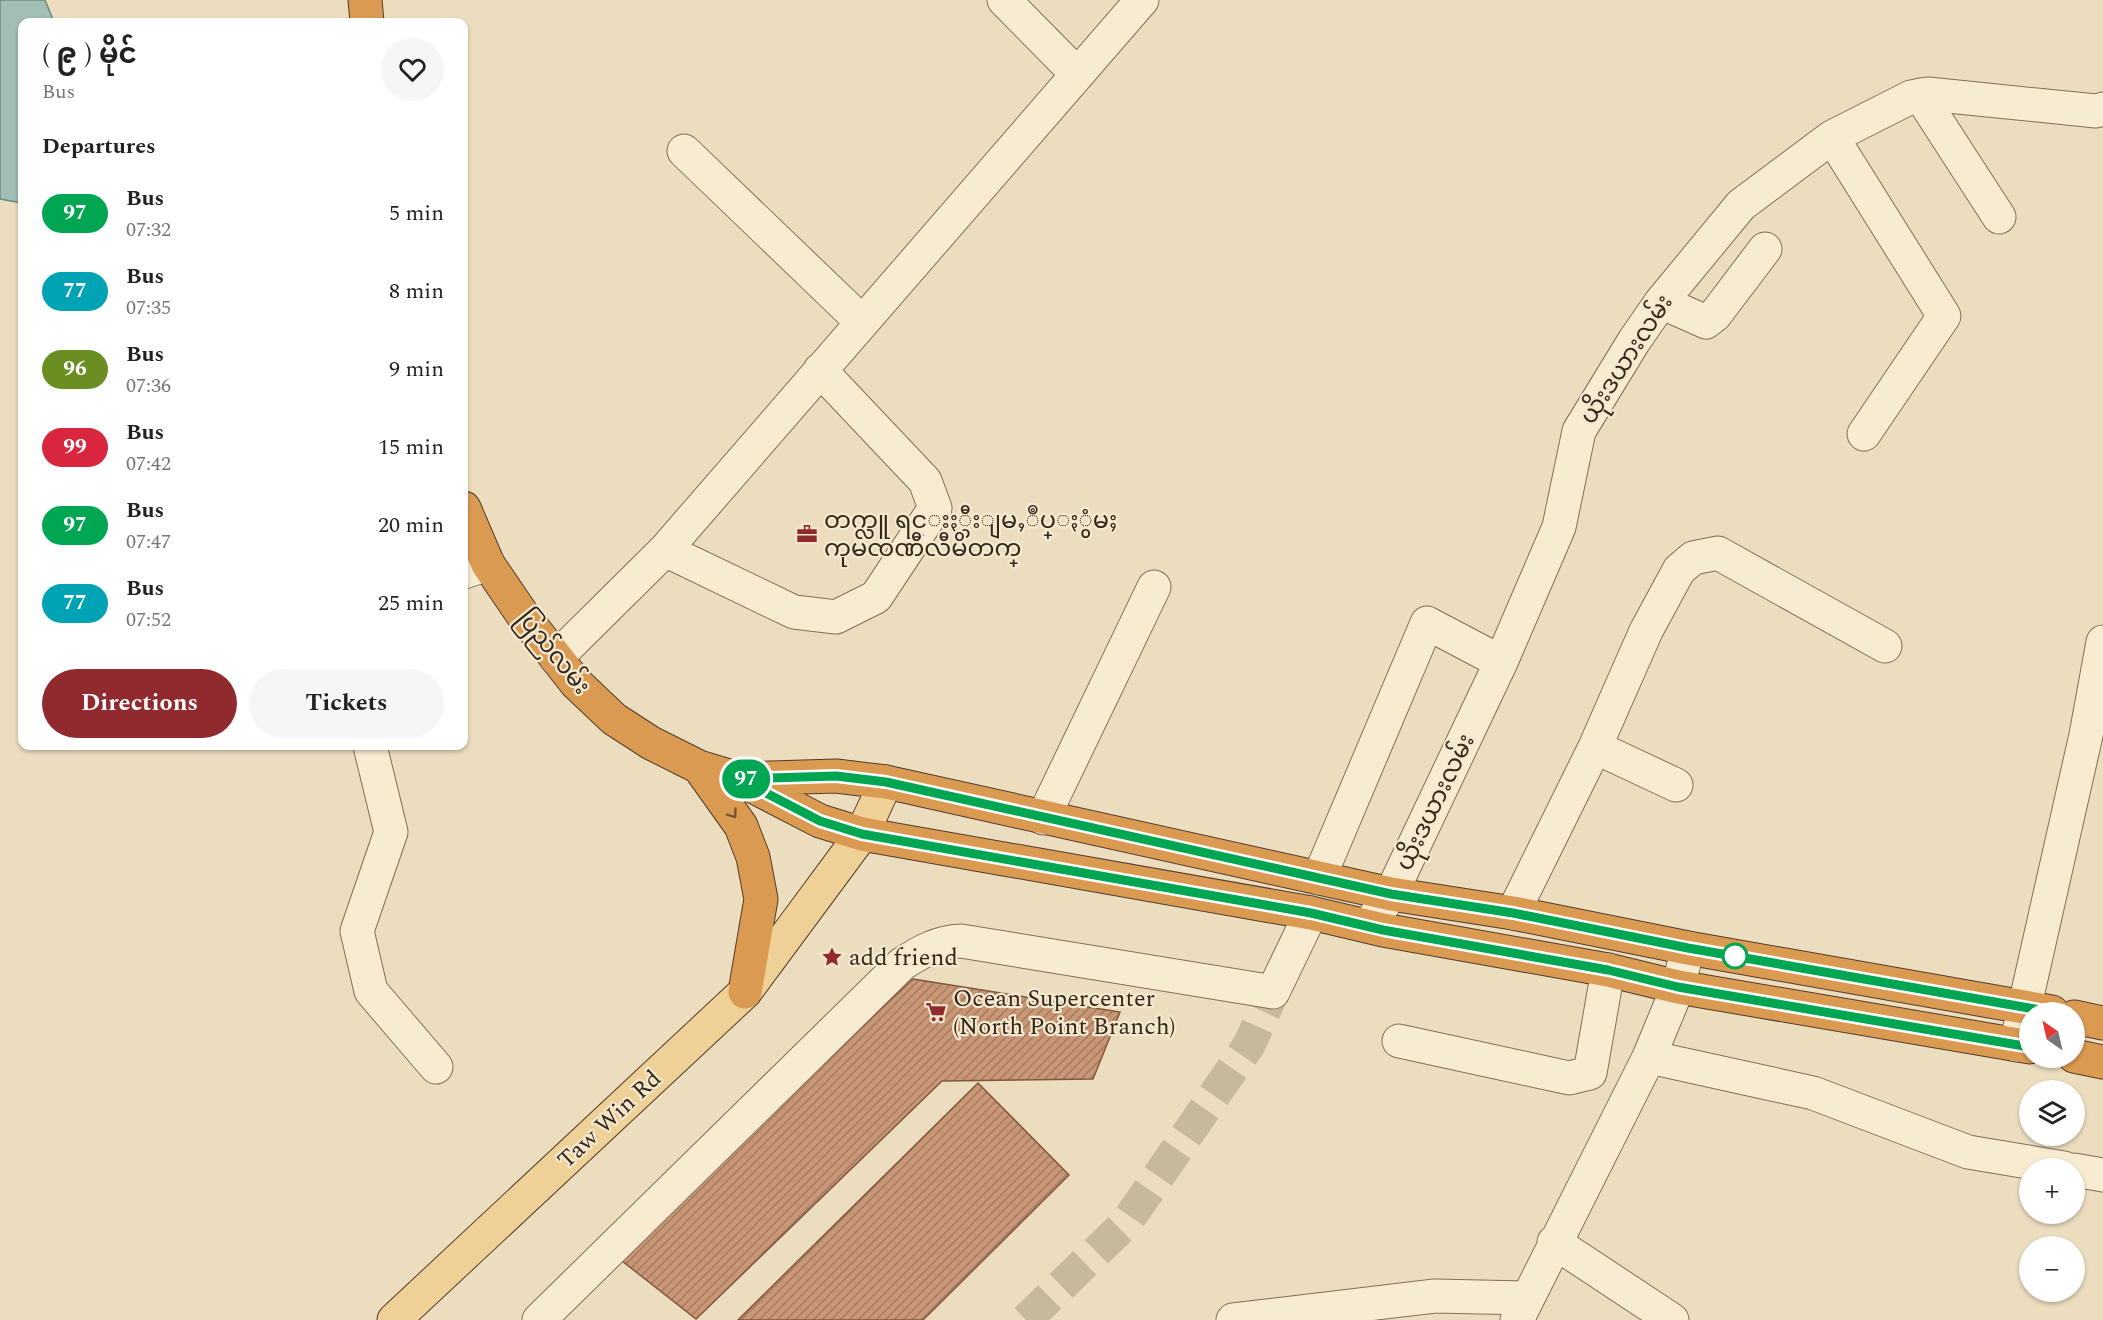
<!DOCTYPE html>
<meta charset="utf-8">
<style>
body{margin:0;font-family:Spectral,"Noto Sans Myanmar",serif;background:#f6f6f6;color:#222;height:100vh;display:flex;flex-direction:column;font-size:22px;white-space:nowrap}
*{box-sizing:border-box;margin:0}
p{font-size:20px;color:#767676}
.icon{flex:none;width:33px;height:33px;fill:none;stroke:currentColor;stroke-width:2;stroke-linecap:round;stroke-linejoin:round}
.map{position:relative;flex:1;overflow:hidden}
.panel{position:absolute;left:18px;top:18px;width:450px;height:732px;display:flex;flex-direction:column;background:#fff;border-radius:12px;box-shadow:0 2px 4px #0004}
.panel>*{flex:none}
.badge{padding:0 12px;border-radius:20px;font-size:21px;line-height:39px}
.needle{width:39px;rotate:326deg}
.controls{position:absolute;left:2019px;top:1002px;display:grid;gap:12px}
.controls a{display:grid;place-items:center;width:66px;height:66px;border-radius:50%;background:#fff;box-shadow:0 2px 4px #0004;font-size:30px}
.map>.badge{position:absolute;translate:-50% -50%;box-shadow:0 0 0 3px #fff}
h2{padding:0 24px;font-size:22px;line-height:54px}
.round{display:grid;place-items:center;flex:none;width:63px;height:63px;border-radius:32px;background:#f6f6f6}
.headline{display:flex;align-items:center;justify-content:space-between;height:102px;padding:0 24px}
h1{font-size:28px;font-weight:700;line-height:45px}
.cta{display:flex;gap:12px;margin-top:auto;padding:12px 24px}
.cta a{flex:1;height:69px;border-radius:36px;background:#912a2e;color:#fff;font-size:24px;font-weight:700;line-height:69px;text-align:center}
.cta a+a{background:#f6f6f6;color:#222}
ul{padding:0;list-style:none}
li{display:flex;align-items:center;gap:18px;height:78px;padding:0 24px}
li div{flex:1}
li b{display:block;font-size:22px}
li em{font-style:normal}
li .badge{min-width:66px;font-weight:700;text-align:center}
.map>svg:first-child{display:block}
.water{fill:#a2beb5;stroke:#6a8b82;stroke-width:1.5}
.building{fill:url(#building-hatch);stroke:#82573f;stroke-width:1.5}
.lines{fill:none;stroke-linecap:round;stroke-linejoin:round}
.minor-tunnel{stroke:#c7b99e;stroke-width:33;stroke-dasharray:33 16;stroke-linecap:butt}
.minor-casing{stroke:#846e58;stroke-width:35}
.major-casing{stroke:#513d2c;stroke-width:35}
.highway-casing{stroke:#513d2c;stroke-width:35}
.minor{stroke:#f7ebd2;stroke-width:33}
.major{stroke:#efd197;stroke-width:33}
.highway{stroke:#da9a51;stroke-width:33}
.oneway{stroke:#765531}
.line-casing{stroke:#fff;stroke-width:14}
.line{stroke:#00a651;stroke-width:9}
.stop-dot{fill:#fff;stroke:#00a651;stroke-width:3}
.labels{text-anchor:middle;stroke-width:4.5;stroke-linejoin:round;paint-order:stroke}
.street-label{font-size:24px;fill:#34271c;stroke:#f4e8ce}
.poi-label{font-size:24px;fill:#34271c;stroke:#f4e8ce;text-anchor:start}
</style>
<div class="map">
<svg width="2103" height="1320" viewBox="0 0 2103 1320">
<defs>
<pattern id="building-hatch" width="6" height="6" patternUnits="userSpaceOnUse" patternTransform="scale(1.5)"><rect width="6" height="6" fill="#c99676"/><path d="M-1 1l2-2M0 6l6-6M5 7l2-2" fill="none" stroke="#a47a60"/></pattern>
</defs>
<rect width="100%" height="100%" fill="#ecddbf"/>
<path class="water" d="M0 0H45L54 22H22V203L0 199Z"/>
<path class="building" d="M913 979 1120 1012 1093 1079 942 1081 696 1319 617 1257Z
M978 1083 1069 1175 923 1320H738Z"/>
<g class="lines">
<path class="minor-tunnel" d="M1026 1320 1126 1223 1249 1045 1273 992"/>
<g class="minor-casing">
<path id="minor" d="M1004 0 1077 74
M1920 95 1999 217
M1832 137 1944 316 1864 434
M684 151 862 322
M1661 302 1706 322 1715 315 1765 249
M665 550 794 612 836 617 876 597 935 508 925 481 820 370
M464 572 488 564
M556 658 665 550 1142 0
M370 746 391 832 357 931 371 991 436 1067
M1595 747 1676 785
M1043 818 1154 587
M1319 878 1427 623 1501 662
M1513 913 1595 747 1646 631 1679 570 1693 558 1718 553 1885 646
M1368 926 1391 894 1501 662 1559 527 1579 431 1634 341 1661 302 1741 205 1832 137 1911 97 1928 94 2096 111 2103 109
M1399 1041 1569 1078 1590 1073 1608 970
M2016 1045 2086 735 2103 642
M1649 1057 1813 1093 1968 1152 2064 1168
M2074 1170 2103 1175
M1554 1242 1672 1320
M539 1320 902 964C922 951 938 942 961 941L1273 992 1311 913
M1233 1320 1435 1296 1528 1298
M1517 1320 1649 1057 1678 987 1688 948"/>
</g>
<g class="major-casing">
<path id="major" d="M394 1320 745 992 862 834 886 782"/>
</g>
<g class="highway-casing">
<path id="highway" d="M365 0 367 22
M464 508 488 564 522 614 576 683 614 719 651 743 699 767 739 779 820 821 862 834 1311 913 1383 930 1608 970 1678 987 2030 1047
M699 767 741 826 753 857 761 899 745 992
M740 779 836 776 886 782 1391 894 1513 913 1688 948 2052 1012
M2074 1017 2103 1023
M2074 1056 2103 1062"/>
</g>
<use href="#minor" class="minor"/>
<use href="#major" class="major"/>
<use href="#highway" class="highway"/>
</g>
<defs><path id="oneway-chevron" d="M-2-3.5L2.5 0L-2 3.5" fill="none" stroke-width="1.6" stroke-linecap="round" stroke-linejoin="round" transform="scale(1.5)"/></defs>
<use class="oneway" href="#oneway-chevron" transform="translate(733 814) rotate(54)"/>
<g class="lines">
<g class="line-casing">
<path id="line" d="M2030 1047 1678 987 1608 970 1383 930 1311 913 862 834 820 821 739 779 836 776 886 782 1391 894 1513 913 1688 948 2052 1012"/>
</g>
<use href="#line" class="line"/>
</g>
<defs>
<g id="office-bare" transform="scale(1.62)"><path d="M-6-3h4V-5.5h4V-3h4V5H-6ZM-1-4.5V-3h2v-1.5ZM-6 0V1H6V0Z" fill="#912a2e" stroke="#f4e8ce" stroke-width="2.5" paint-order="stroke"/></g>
<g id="sight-bare" transform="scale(1.62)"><path d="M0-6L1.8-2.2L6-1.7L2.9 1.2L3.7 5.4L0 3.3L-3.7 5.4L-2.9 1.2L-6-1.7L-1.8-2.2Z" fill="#912a2e" stroke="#f4e8ce" stroke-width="2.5" paint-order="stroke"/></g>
<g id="supermarket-bare" transform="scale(1.62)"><path d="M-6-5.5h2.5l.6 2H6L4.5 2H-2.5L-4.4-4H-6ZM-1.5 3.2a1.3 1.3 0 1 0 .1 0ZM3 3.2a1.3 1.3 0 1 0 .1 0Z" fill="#912a2e" stroke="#f4e8ce" stroke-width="2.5" paint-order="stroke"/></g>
</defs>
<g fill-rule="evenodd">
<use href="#office-bare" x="807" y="534"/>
<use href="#sight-bare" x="832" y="957"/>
<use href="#supermarket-bare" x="936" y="1012"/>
</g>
<circle class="stop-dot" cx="1735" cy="956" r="12"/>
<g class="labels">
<g class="street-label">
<text transform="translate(1626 359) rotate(-57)" y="8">ယိုးဒယားလမ်း</text>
<text transform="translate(554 652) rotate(51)" y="8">ပြည်လမ်း</text>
<text transform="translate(1435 802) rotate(-64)" y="8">ယိုးဒယားလမ်း</text>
<text transform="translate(609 1119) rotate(-43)" y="8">Taw Win Rd</text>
</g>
<g class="poi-label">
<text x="824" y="528">တက္လူ ရင္းႏွီးျမႇဳပ္ႏွံမႈ<tspan x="824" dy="28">ကုမၸဏီလီမိတက္</tspan></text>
<text x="849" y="965">add friend</text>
<text x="953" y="1006">Ocean Supercenter<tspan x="953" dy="28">(North Point Branch)</tspan></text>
</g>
</g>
</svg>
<div class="controls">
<a><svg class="needle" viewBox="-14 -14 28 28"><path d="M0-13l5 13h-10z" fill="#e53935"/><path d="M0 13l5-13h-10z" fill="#767676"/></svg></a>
<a><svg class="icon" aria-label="layers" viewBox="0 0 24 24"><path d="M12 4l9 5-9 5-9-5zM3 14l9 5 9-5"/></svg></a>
<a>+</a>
<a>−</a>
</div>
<b class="badge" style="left:746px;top:779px;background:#00a651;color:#fff">97</b>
<section class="panel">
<div class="headline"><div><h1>( ၉ ) မိုင်</h1><p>Bus</p></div><a class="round"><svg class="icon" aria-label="heart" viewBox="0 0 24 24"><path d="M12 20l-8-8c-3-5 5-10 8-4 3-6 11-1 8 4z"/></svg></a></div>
<h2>Departures</h2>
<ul>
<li><span class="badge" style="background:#00a651;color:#fff">97</span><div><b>Bus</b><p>07:32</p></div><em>5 min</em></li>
<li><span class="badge" style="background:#00a3b4;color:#fff">77</span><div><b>Bus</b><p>07:35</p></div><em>8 min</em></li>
<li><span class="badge" style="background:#6b8e23;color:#fff">96</span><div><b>Bus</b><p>07:36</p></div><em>9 min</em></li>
<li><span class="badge" style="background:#d7263d;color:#fff">99</span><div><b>Bus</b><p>07:42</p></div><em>15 min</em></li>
<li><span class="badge" style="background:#00a651;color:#fff">97</span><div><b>Bus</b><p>07:47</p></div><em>20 min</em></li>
<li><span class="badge" style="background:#00a3b4;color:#fff">77</span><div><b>Bus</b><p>07:52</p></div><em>25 min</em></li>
</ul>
<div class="cta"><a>Directions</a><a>Tickets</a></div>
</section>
</div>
